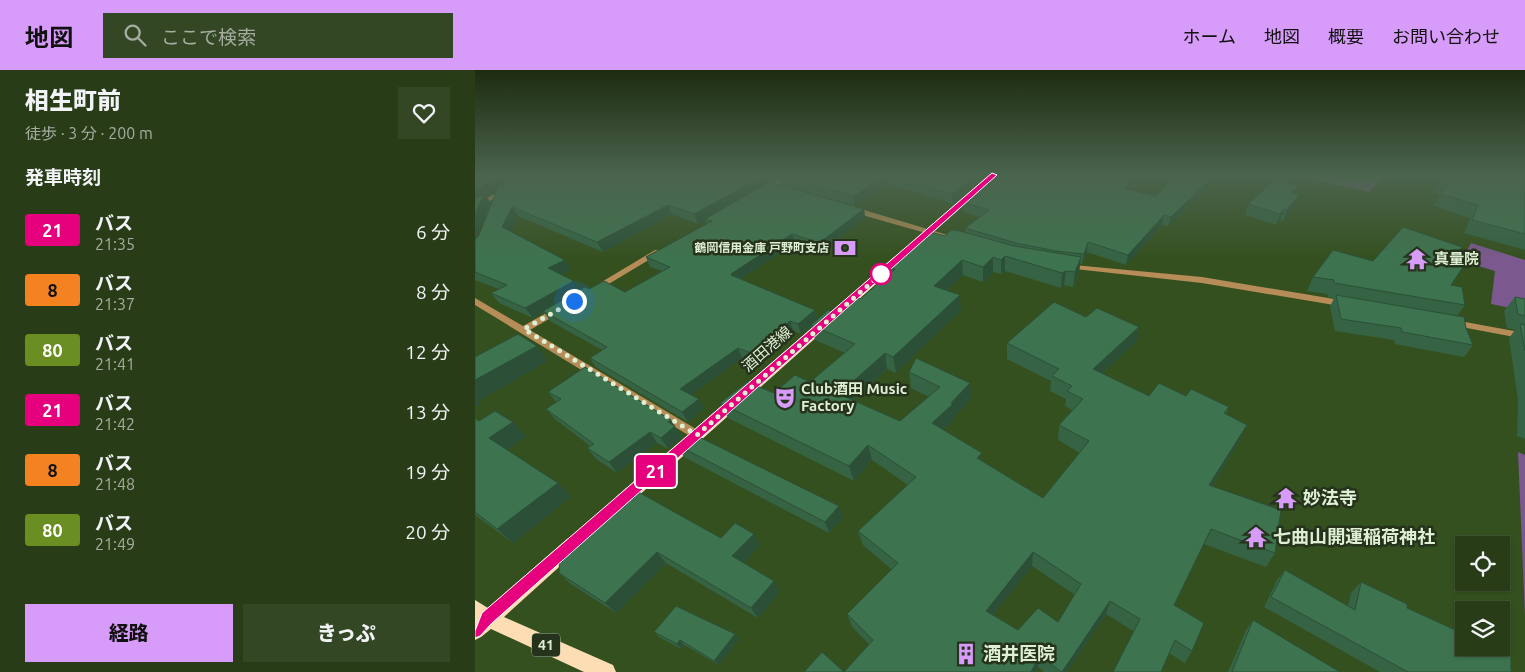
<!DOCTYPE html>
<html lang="ja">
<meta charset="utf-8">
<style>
body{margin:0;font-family:Ubuntu,"Noto Sans JP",sans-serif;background:#344724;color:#f1f3f6;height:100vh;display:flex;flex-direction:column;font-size:19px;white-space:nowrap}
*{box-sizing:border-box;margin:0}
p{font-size:16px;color:#a5ada1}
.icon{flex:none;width:28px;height:28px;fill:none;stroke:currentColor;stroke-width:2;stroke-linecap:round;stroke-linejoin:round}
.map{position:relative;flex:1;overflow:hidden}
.side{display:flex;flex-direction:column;background:#283c17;width:475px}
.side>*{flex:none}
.badge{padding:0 10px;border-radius:4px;font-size:18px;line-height:32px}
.fabs{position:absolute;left:980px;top:466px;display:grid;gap:10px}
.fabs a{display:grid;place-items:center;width:55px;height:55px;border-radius:0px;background:#283c17;box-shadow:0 1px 4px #0004,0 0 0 1px #445636;font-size:25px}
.you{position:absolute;width:25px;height:25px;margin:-12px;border:4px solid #fff;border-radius:50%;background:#1a73e8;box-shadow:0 0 0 8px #1a73e833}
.map>.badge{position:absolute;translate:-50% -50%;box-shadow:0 0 0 2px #fff}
h2{padding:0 25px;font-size:19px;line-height:45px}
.round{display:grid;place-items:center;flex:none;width:52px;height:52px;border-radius:0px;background:#344724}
.headline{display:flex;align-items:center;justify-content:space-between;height:85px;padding:0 25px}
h1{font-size:24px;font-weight:800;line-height:38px}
.action{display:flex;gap:10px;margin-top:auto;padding:10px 25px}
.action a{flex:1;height:58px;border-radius:0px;background:#d79bf9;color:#111;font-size:20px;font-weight:800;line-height:58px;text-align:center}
.action a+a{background:#344724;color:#f1f3f6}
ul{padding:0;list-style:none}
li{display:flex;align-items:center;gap:15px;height:60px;padding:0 25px}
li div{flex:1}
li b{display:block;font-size:19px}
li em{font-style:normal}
li .badge{min-width:55px;font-weight:700;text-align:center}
header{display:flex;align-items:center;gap:30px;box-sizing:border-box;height:70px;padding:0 25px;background:#d79bf9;color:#111}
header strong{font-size:24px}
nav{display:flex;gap:28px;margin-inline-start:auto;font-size:18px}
.search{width:350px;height:45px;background:#344724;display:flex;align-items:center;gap:12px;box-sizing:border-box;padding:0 18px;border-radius:0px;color:#a5ada1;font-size:19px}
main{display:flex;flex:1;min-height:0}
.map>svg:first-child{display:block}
.green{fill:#7b598e}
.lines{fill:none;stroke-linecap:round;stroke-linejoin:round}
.minor{fill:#b68d58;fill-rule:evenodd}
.primary{fill:#fdddb4;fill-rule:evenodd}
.wall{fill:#356344;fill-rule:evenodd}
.shaded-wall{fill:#2b5037}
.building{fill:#3e734f;stroke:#2b5037;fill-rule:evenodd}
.line{fill:#e6007e;stroke:#fff}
.walk{stroke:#deefd3;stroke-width:5;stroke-dasharray:0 9}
.stop-dot{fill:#fff;stroke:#e6007e;stroke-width:2.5}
.labels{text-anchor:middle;stroke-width:5;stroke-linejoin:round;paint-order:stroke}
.far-poi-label{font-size:12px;font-weight:bold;fill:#deefd3;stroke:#25321c;text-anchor:end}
.shield{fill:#25321c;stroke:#a6b69c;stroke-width:1}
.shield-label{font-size:14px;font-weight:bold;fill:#deefd3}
.poi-label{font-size:15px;font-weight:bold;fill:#deefd3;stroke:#25321c;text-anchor:start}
.street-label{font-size:15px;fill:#deefd3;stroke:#25321c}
.near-poi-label{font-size:18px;font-weight:bold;fill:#deefd3;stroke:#25321c;text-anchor:start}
</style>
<header>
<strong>地図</strong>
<div class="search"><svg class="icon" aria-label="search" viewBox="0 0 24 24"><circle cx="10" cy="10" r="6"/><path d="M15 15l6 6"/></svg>ここで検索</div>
<nav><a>ホーム</a><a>地図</a><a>概要</a><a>お問い合わせ</a></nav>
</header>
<main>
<section class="side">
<div class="headline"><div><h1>相生町前</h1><p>徒歩 · 3 分 · 200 m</p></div><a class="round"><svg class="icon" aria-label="heart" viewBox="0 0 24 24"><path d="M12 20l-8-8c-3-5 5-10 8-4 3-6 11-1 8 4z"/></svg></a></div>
<h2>発車時刻</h2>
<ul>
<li><span class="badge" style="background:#e6007e;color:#fff">21</span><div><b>バス</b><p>21:35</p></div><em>6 分</em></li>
<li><span class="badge" style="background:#f58220;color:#111">8</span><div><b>バス</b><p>21:37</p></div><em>8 分</em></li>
<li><span class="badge" style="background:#6b8e23;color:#fff">80</span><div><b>バス</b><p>21:41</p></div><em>12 分</em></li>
<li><span class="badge" style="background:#e6007e;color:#fff">21</span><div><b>バス</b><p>21:42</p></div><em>13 分</em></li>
<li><span class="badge" style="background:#f58220;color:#111">8</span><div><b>バス</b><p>21:48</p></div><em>19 分</em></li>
<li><span class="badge" style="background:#6b8e23;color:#fff">80</span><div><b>バス</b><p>21:49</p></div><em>20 分</em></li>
</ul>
<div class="action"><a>経路</a><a>きっぷ</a></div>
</section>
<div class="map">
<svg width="1050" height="602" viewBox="0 0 1050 602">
<rect width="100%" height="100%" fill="#35501f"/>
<path class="green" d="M817 105H908L895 122Z
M996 173 1050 190V241L1016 234 1020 201 987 191Z
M1043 382 1050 385V546Z"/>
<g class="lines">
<path class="minor" d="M312 105H319L290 122 285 121Z
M31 118 34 120 33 121 0 139V134Z
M373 137H379L486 169 485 171H479L373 141Z
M180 180H183L187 182 122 221 119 222 115 219Z
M588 194 727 207 871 231 875 234 871 237 727 213 591 198H588Z
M0 228 48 256 80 238H86L87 240 86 242 55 260 226 362 228 365 226 368 222 369 218 368 0 235Z
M979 250 1050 263V269L976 255 974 253Z"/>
<path class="primary" d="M514 105H523L445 174H439V170Z
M423 186 427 187V191L373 239H365L363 237 365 235 419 187Z
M350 249 354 250 356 253 354 256 152 436 147 438 142 436 139 431 142 426 346 250Z
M98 467 104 469 106 474 104 479 29 547 138 595 141 602H109L16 559 6 567 0 570V530L13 538 92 469Z"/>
</g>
<path class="wall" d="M0 105H511L478 134 413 114 380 136 306 115 304 108 295 113 389 139 390 148 346 182 320 173 265 209 340 240 343 249 356 241 385 229 412 206 410 196 470 166 490 162V158L505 147 488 142V132L490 131 489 128 516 105H657L652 119 681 126 730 121 693 156 687 155 651 195 612 182 607 194H605L604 202 598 217 589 215 586 218 530 201 526 204 518 202 508 212 488 205 472 220 486 240 421 303 412 299 378 331 425 351 454 327 436 318 434 302 495 313 496 329 479 347V350L468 360 507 383V392L568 428 605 383 583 370 584 355 597 340 590 336 591 329 575 321 576 311 532 289V273L661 272 627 304 674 326H711L754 337 751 344 765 370 737 416 800 483 791 497 729 474 699 536 717 581 710 593 631 544 592 602H569L563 597 561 602H329H369L394 574 377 557 372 544 417 500 388 475 383 461 433 415 397 390 379 411 253 348 245 333 299 323 335 312 370 283 340 270 336 256 326 264 318 260 280 293 267 288 216 325 229 338 213 352 121 297 115 288 127 280 75 251 69 242 58 248 24 233 16 223 24 219 0 210V170L4 165 21 121 11 126 16 134 0 170ZM197 144 223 154 230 150 232 154 171 187 175 197 187 201 150 222 114 219 105 220 86 205 96 200 90 190 36 162 43 146 128 182ZM557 496 600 525 583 552 543 560 518 545Z
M965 110 1050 133V180L989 163 995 148 959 136 965 124 958 122Z
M823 116 820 124V136L808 151 805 150 801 155 770 145 773 134Z
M979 190 976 215 990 235 982 246 991 258 998 275 989 287 920 274 919 270 860 261 855 237 859 228 853 227 852 224 832 221 838 207 898 191Z
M1040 227 1050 229V369L1042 366 1043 330 1034 268 1040 260 1032 258 1029 241Z
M73 322 199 356 207 367 193 379 182 373 142 403 121 389 112 378 115 376 80 349 71 339 81 332Z
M0 348 4 351 51 367 32 380 83 413 96 427 38 473 0 445Z
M202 375 364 436 368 448 354 463 209 387Z
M246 468 285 475 269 493 305 522 283 548 191 493 141 543 96 514 84 503Z
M810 500 873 536 876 523 886 512 932 538 1036 602H905L789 537 802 510Z
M778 550 865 602H753L771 560Z
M179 562 260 564 264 569 244 595 209 575 206 579 184 567Z"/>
<path class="shaded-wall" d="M30 105H53L11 126 16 134 0 170V120Z
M291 105H309L303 106 304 108 223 154 219 144Z
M411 105 413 114 380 136 379 126Z
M501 105H511L478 134 477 124Z
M655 105H657L648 128 650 119Z
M732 112 730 121 693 156 696 147Z
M823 116 819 127 816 123Z
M824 125 820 136 808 151 812 140Z
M193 135 197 144 128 182 122 172Z
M37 137 43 146 34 167 27 157Z
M389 139 390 148 346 182 344 173Z
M809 139 805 150 801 155 805 144Z
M689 145 687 155 651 195 653 185Z
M317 164 320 173 261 212 260 215 256 204Z
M613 172 612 182 607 194 609 184Z
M530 186V201L526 204V190Z
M518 187V202L508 212V197Z
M606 187 604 202 598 217 600 202Z
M90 190 96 200 80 208 73 198Z
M487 190 488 205 460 231 459 216Z
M591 201 589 215 586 218 587 203Z
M99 211 105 221 58 248 50 238Z
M485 225 486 240 421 303 418 287Z
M340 240 343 250 326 264 323 254Z
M315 251 318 260 280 293 276 283Z
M664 257 661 272 616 314 618 299Z
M62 276 73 291 3 331 6 334 0 337V310Z
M263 278 267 288 211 329 205 319Z
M410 283 412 299 368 340 364 324Z
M495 313 496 329 479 347V350L459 368 457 353Z
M224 329 229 338 213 352 207 342Z
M196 350 207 367 193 379 186 368 193 352Z
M38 352 51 367 28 383 14 368Z
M772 355 765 370 728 430 734 415Z
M175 362 182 373 142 403 134 392Z
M393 375 397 390 379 411 374 396Z
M507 383V398L502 388Z
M83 413 96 427 38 473 22 459Z
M364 436 368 448 354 463 350 452Z
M279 464 285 475 265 497 257 486Z
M182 482 191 493 141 543 130 533Z
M558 482 557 496 511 554V541Z
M299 511 305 522 283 548 276 538Z
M635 531 631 544 592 602H587Z
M260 564 264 569 244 595 239 591Z
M205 570 209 575 206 579 202 574Z
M565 585 563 597 561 602H556Z"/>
<path class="building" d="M0 105H30L0 120Z
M45 105H291L219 144 193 135 122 172 37 137 27 157 90 190 73 198 99 211 50 238 16 223 32 215 0 202V170L4 165 23 117Z
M306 105H501L477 124 411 105 379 126 303 106Z
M516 105H655L650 119 681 126 700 105 732 112 696 147 689 145 653 185 613 172 609 184 581 181 541 173 490 158 514 140 488 132 493 129 489 128Z
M970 105H1050V109L1047 110 1050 111V131L1049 132 1050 133V164L997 150 1003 135 966 124 973 112 965 110Z
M800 109 823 116 816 123 824 125 812 140 809 139 805 144 773 134Z
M294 112 389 139 344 173 317 164 256 204H258L256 205 340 240 323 254 315 251 276 283 263 278 205 319 224 329 207 342 115 288 132 277 68 241 110 217 114 219 129 211 150 222 195 197 171 187 237 151 230 149Z
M9 124 0 145V128Z
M928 157 987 177 978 190 990 194 976 215 987 217 990 235 859 213V210L838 207 858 180 898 191Z
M476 160H481L539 176 606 187 600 202 591 201 587 203 530 186 526 190 518 187 508 197 487 190 459 216 485 225 418 287 410 283 364 324 425 351 465 317 434 302 441 288 495 313 476 333 478 334 457 353 507 383 502 388 568 428 614 371 584 355 608 329 592 321 597 316 577 306 584 299 532 273 579 232 611 247 622 238 664 257 618 299 674 326 684 313 711 326 716 319 754 337 749 343 772 355 734 415 806 440 800 483 736 459 699 535 729 553 717 581 700 570 686 602H638L665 549 635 531 587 602H586L565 585 556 602H329L347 582 369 602 398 570 372 544 423 493 383 461 441 407 393 375 374 396 245 333 272 312 299 323 320 305 335 312 380 274 336 255 353 240 356 241 376 225 385 229 420 199 410 196 451 161 470 166ZM558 482 606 514 583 552 563 538 543 560 511 541Z
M861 225 989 247 991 258 998 275 927 262 926 258 866 249Z
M1040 227 1050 229V246L1043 244Z
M1045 254 1050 255V281Z
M43 264 62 276 0 310V287Z
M110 297 196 350 193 352 200 356 186 368 175 362 134 392 112 378 119 374 71 339 86 329 73 322Z
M20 341 38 352 14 368 83 413 22 459 0 442V348L4 351Z
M216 363 364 436 350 452 202 375Z
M158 419 246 468 260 453 279 464 257 486 299 511 276 538 182 482 130 533 84 503 85 481Z
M810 500 880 540 886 512 932 534V538L989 564V578H1018L1036 586V602H933L796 527Z
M201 536 260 564 239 591 205 570 202 574 179 562Z
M778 550 865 602H757Z"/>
<linearGradient id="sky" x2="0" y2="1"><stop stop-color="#1d2c11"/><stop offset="0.56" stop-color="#4b644d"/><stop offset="1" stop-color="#4b644d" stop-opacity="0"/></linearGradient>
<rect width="1050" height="189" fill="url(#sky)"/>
<path class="line" d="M517 103 522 105 17 553 5 566 0 568V561L7 543Z"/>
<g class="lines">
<path class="walk" d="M99 231 49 259 222 365 412 199 406 204"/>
</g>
<defs>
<g id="bank-bare" transform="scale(1.725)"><path d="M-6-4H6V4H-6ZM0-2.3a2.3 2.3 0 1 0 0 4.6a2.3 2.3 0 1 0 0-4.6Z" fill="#d79bf9" stroke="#25321c" stroke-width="2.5" paint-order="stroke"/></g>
<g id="temple-bare" transform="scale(1.725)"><path d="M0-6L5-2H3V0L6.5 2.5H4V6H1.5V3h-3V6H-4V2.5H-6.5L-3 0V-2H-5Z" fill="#d79bf9" stroke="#25321c" stroke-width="2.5" paint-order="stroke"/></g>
<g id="theatre-bare" transform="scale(1.725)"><path d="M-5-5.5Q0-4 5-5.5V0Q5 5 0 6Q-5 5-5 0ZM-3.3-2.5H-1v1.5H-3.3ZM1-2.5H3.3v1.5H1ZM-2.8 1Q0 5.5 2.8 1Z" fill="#d79bf9" stroke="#25321c" stroke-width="2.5" paint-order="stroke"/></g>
<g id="building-bare" transform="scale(1.725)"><path d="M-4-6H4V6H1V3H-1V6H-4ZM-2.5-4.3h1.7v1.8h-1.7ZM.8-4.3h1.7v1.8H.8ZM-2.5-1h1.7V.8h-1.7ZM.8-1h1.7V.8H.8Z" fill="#d79bf9" stroke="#25321c" stroke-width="2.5" paint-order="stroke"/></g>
</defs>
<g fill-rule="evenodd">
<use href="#bank-bare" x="370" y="178"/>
<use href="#temple-bare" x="942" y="189"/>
<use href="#theatre-bare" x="310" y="328"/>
<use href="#temple-bare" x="811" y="428"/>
<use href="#temple-bare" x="781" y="467"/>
<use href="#building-bare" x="491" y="584"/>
</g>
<circle class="stop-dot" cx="406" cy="204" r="10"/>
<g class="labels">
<g class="far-poi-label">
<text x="354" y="182">鶴岡信用金庫 戸野町支店</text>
</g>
<rect class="shield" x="57" y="563.5" width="28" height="23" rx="4"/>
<g class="shield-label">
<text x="71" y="580">41</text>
</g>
<g class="poi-label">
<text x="959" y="194">真量院</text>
<text x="326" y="324">Club酒田 Music<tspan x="326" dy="17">Factory</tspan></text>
</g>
<g class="street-label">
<text transform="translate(292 279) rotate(-41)" y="5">酒田港線</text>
</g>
<g class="near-poi-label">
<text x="828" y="434">妙法寺</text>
<text x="798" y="473">七曲山開運稲荷神社</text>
<text x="508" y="590">酒井医院</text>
</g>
</g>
</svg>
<div class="fabs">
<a><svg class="icon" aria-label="locate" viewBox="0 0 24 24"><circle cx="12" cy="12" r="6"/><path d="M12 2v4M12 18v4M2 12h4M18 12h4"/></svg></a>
<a><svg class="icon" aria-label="layers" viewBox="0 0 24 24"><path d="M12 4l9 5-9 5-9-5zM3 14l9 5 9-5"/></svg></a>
</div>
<div class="you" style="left:99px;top:231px"></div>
<b class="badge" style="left:181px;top:401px;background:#e6007e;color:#fff">21</b>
</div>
</main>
